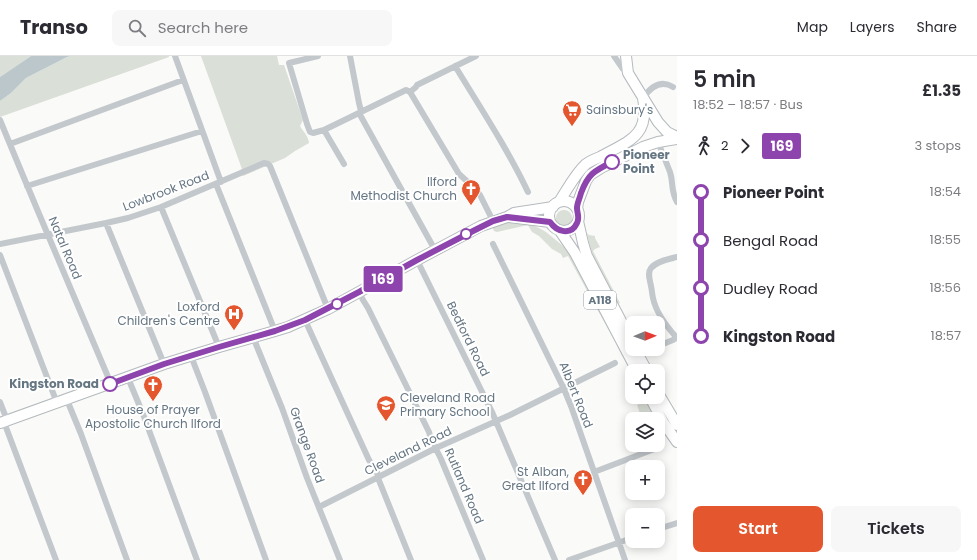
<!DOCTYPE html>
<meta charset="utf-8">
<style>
body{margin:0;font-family:Poppins,sans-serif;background:#f7f7f7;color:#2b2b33;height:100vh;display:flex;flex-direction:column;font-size:15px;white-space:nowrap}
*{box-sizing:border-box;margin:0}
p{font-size:13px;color:#7c7c81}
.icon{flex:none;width:22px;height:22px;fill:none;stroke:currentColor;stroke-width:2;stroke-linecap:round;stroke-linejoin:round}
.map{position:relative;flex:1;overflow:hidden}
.drawer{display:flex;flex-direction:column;background:#fff;width:300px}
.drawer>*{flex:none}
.badge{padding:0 8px;border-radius:3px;font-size:14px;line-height:26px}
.needle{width:26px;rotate:89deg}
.fabs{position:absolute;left:625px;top:260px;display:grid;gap:8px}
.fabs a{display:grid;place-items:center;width:40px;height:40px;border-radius:8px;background:#fff;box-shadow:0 2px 10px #0003;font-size:20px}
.map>.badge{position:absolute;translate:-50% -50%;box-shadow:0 0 0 2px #fff}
.legs{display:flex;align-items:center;gap:6px;height:44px;padding:0 16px;font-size:13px}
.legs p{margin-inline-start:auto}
.overview{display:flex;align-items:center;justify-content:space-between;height:68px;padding:0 16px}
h1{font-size:22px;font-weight:600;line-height:30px}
.action{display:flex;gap:8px;margin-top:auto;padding:8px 16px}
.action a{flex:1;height:46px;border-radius:8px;background:#e4572e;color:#fff;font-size:16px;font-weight:600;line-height:46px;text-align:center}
.action a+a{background:#f7f7f7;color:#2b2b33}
ul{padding:0 16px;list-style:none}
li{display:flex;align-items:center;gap:14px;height:48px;font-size:15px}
li i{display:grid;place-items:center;width:6px;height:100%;margin:0 5px;background:currentColor}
li i::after{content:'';width:10px;height:10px;margin:-5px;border:3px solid;border-radius:50%;background:#fff}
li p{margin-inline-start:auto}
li:first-child i{background:linear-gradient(#0000 50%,currentColor 0)}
li:last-child i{background:linear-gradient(currentColor 50%,#0000 0)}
header{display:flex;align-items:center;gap:24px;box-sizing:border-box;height:56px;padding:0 20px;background:#fff;border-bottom:1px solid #e1e1e2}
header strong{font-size:19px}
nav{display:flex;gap:22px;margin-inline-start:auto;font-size:14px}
.search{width:280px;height:36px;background:#f7f7f7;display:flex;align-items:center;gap:10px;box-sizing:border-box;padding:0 14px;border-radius:8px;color:#7c7c81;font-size:15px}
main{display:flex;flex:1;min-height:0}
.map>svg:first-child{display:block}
.green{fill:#dadfd7}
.water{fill:#bbc7cb}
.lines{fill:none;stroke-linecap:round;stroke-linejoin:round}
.primary-casing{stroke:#b5babe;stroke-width:12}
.street{stroke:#c3c8cc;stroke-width:6}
.primary{stroke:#fff;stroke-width:10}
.line-1-casing{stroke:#fff;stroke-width:9}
.line-1{stroke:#8e44ad;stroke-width:6}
.stop-1-dot{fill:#fff;stroke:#8e44ad;stroke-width:2}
.labels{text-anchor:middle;stroke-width:4;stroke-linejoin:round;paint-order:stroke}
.shield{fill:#fff;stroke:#939fa8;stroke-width:1}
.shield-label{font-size:11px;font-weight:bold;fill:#657683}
.poi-label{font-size:12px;fill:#657683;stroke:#fff;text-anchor:end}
.stop-label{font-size:12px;font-weight:bold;fill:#657683;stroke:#fff;text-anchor:start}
.street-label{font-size:12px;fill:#657683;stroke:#fff}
</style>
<header>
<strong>Transo</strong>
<div class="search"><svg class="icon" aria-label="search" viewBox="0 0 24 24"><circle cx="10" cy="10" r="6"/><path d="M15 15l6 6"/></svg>Search here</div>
<nav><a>Map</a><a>Layers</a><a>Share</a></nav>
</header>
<main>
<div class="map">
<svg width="677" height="504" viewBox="0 0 677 504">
<rect width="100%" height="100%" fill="#fafaf8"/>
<path class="green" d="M0 0H31L0 21Z
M71 0H169V1L0 61V45L11 37 26 22 67 1Z
M201 0H277L279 9H284L303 64 300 70C304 77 308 79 309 87L295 95 285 102 243 120 240 114 242 113Z
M556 162a8 8 0 1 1 16 0a8 8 0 1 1-16 0Z
M506 166H511L532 169 539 172 546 176 568 194 632 315V318L619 293 568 200 563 202 561 198 552 193 539 180 532 176 528 169 497 176 494 175 492 170Z
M587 177 589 179 595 180V182L600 191 595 193 593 195 620 247 617 248 596 208 590 190Z
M643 341H646L658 363H642L637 349 645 345Z"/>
<path class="water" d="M31 0H71L67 1 26 22 11 37 0 45V21Z"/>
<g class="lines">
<g class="primary-casing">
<path id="primary" d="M626 0 628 17 658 66 667 76 677 81
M549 160a15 15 0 1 1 30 0a15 15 0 1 1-30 0Z
M559 146C567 134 575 118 586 108 590 105 595 103 600 101 629 85 650 80 643 42
M577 153 578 146 586 125 590 119 601 112 643 91 658 86 677 83
M509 161 550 166
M578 165 583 187 587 200 632 286
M560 175 575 197 637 315
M635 293 647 315
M658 337 677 369
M650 341 663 366 677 386
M0 367 164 308 219 291 275 275 288 271 328 253 359 236 417 204 481 170 507 161 514 157 553 151"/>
</g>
<path class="street" d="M175 0 221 126
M318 0 289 7 307 68 310 76 313 77 324 74 406 34 410 36
M350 0 359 47 361 55
M614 0 623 13 628 17
M455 10C480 51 507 92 528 136
M410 36 459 118 470 128 480 139 493 165
M410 36 416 31 417 29 476 0
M643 42C650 32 660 23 673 31
M359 57 435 194
M0 64C36 152 74 240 111 328
M324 74 344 108
M658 86 670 116C674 128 670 133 677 146
M10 88 183 24
M216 128 275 275
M27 130 202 75
M161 151 219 291
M106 167 164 308
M0 188 106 167 128 162 161 151 264 107 268 108 270 110 328 253
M493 188 564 333 571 350 625 504
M0 199 57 347
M677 201C669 203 657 205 651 212 647 217 650 224 651 230 652 234 652 238 653 242 656 257 667 271 677 282
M417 204 492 356 555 504
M359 236 363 244 368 252 429 376 431 383 441 403 483 504
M305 264 330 319 369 404 377 416 378 422 411 504
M253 281 282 352 307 422 340 504
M658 290 673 284 676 282
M638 298 649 293
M191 300 205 336 266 504
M128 322 143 358 197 504
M67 344 81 378 127 504
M0 346 7 364
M4 366 56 504
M594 416 657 392
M319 451 436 392 510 359 615 307
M658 473 677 467
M569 504 632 482"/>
<use href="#primary" class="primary"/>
</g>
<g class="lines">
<g class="line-1-casing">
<path id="line-1" d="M110 328 164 308 219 291 275 275 305 264 359 236 417 204 475 174 493 165 507 161 550 166C557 176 571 180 577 167 580 162 577 157 577 152 577 147 580 142 581 137 588 118 594 115 612 106"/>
</g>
<use href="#line-1" class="line-1"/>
</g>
<defs>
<g id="supermarket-pin" transform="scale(1)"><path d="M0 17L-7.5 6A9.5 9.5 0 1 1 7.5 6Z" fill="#e4572e" stroke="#fff"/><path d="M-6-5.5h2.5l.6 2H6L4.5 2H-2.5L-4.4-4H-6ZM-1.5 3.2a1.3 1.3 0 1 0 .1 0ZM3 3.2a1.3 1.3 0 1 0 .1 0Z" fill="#fff"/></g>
<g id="church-pin" transform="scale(1)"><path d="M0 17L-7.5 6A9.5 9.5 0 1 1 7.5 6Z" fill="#e4572e" stroke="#fff"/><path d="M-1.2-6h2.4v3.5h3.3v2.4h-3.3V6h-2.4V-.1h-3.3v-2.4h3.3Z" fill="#fff"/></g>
<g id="hospital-pin" transform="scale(1)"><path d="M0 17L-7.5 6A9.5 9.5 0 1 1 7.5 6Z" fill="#e4572e" stroke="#fff"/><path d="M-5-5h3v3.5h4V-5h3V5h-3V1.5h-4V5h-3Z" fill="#fff"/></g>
<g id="school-pin" transform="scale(1)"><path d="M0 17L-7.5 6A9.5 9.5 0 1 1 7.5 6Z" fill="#e4572e" stroke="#fff"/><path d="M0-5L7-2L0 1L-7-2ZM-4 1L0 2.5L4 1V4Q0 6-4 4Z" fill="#fff"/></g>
</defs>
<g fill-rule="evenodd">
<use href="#supermarket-pin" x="572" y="54"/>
<use href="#church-pin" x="471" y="133"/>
<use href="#hospital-pin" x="234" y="258"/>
<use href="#church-pin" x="153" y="329"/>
<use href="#school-pin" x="386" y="349"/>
<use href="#church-pin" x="583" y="423"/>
</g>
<g class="stop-1-dot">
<circle cx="612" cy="106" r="7"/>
<circle cx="466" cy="178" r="5"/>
<circle cx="337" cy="248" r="5"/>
<circle cx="110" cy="328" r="7"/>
</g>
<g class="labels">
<rect class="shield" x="584" y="235" width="32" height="18" rx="3"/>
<g class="shield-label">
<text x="600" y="248">A118</text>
</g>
<g class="poi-label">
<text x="586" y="58" text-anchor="start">Sainsbury's</text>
<text x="457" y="130">Ilford<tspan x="457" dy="14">Methodist Church</tspan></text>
<text x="220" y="255">Loxford<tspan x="220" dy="14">Children's Centre</tspan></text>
<text x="400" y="346" text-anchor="start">Cleveland Road<tspan x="400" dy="14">Primary School</tspan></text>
<text x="153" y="358" text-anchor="middle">House of Prayer<tspan x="153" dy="14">Apostolic Church Ilford</tspan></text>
<text x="569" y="420">St Alban,<tspan x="569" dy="14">Great Ilford</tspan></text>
</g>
<g class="stop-label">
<text x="623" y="103">Pioneer<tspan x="623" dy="14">Point</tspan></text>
<text x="99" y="332" text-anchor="end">Kingston Road</text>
</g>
<g class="street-label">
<text transform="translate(166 135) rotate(-21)" y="4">Lowbrook Road</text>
<text transform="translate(65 192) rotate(67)" y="4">Natal Road</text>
<text transform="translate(468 283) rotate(64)" y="4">Bedford Road</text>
<text transform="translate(576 339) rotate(68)" y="4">Albert Road</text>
<text transform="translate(307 389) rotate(70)" y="4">Grange Road</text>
<text transform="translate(408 395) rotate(-26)" y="4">Cleveland Road</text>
<text transform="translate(464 430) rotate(67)" y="4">Rutland Road</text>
</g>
</g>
</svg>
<div class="fabs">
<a><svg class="needle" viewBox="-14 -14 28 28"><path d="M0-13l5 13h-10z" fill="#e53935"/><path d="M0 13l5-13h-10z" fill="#7c7c81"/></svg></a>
<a><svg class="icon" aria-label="locate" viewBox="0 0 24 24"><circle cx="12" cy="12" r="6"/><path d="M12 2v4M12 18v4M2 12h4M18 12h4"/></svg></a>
<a><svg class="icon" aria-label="layers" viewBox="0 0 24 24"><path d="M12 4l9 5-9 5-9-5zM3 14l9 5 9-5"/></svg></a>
<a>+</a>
<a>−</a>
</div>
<b class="badge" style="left:383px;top:223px;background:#8e44ad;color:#fff">169</b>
</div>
<section class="drawer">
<div class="overview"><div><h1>5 min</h1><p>18:52 – 18:57 · Bus</p></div><b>£1.35</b></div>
<div class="legs"><svg class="icon" aria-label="walk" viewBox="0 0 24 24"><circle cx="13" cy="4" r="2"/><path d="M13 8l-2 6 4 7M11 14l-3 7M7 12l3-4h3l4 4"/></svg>2<svg class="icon" aria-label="forward" viewBox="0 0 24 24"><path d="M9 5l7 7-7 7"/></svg><b class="badge" style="background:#8e44ad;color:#fff">169</b><p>3 stops</p></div>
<ul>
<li><i style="color:#8e44ad"></i><b>Pioneer Point</b><p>18:54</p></li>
<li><i style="color:#8e44ad"></i><span>Bengal Road</span><p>18:55</p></li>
<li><i style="color:#8e44ad"></i><span>Dudley Road</span><p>18:56</p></li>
<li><i style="color:#8e44ad"></i><b>Kingston Road</b><p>18:57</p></li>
</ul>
<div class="action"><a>Start</a><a>Tickets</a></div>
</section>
</main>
